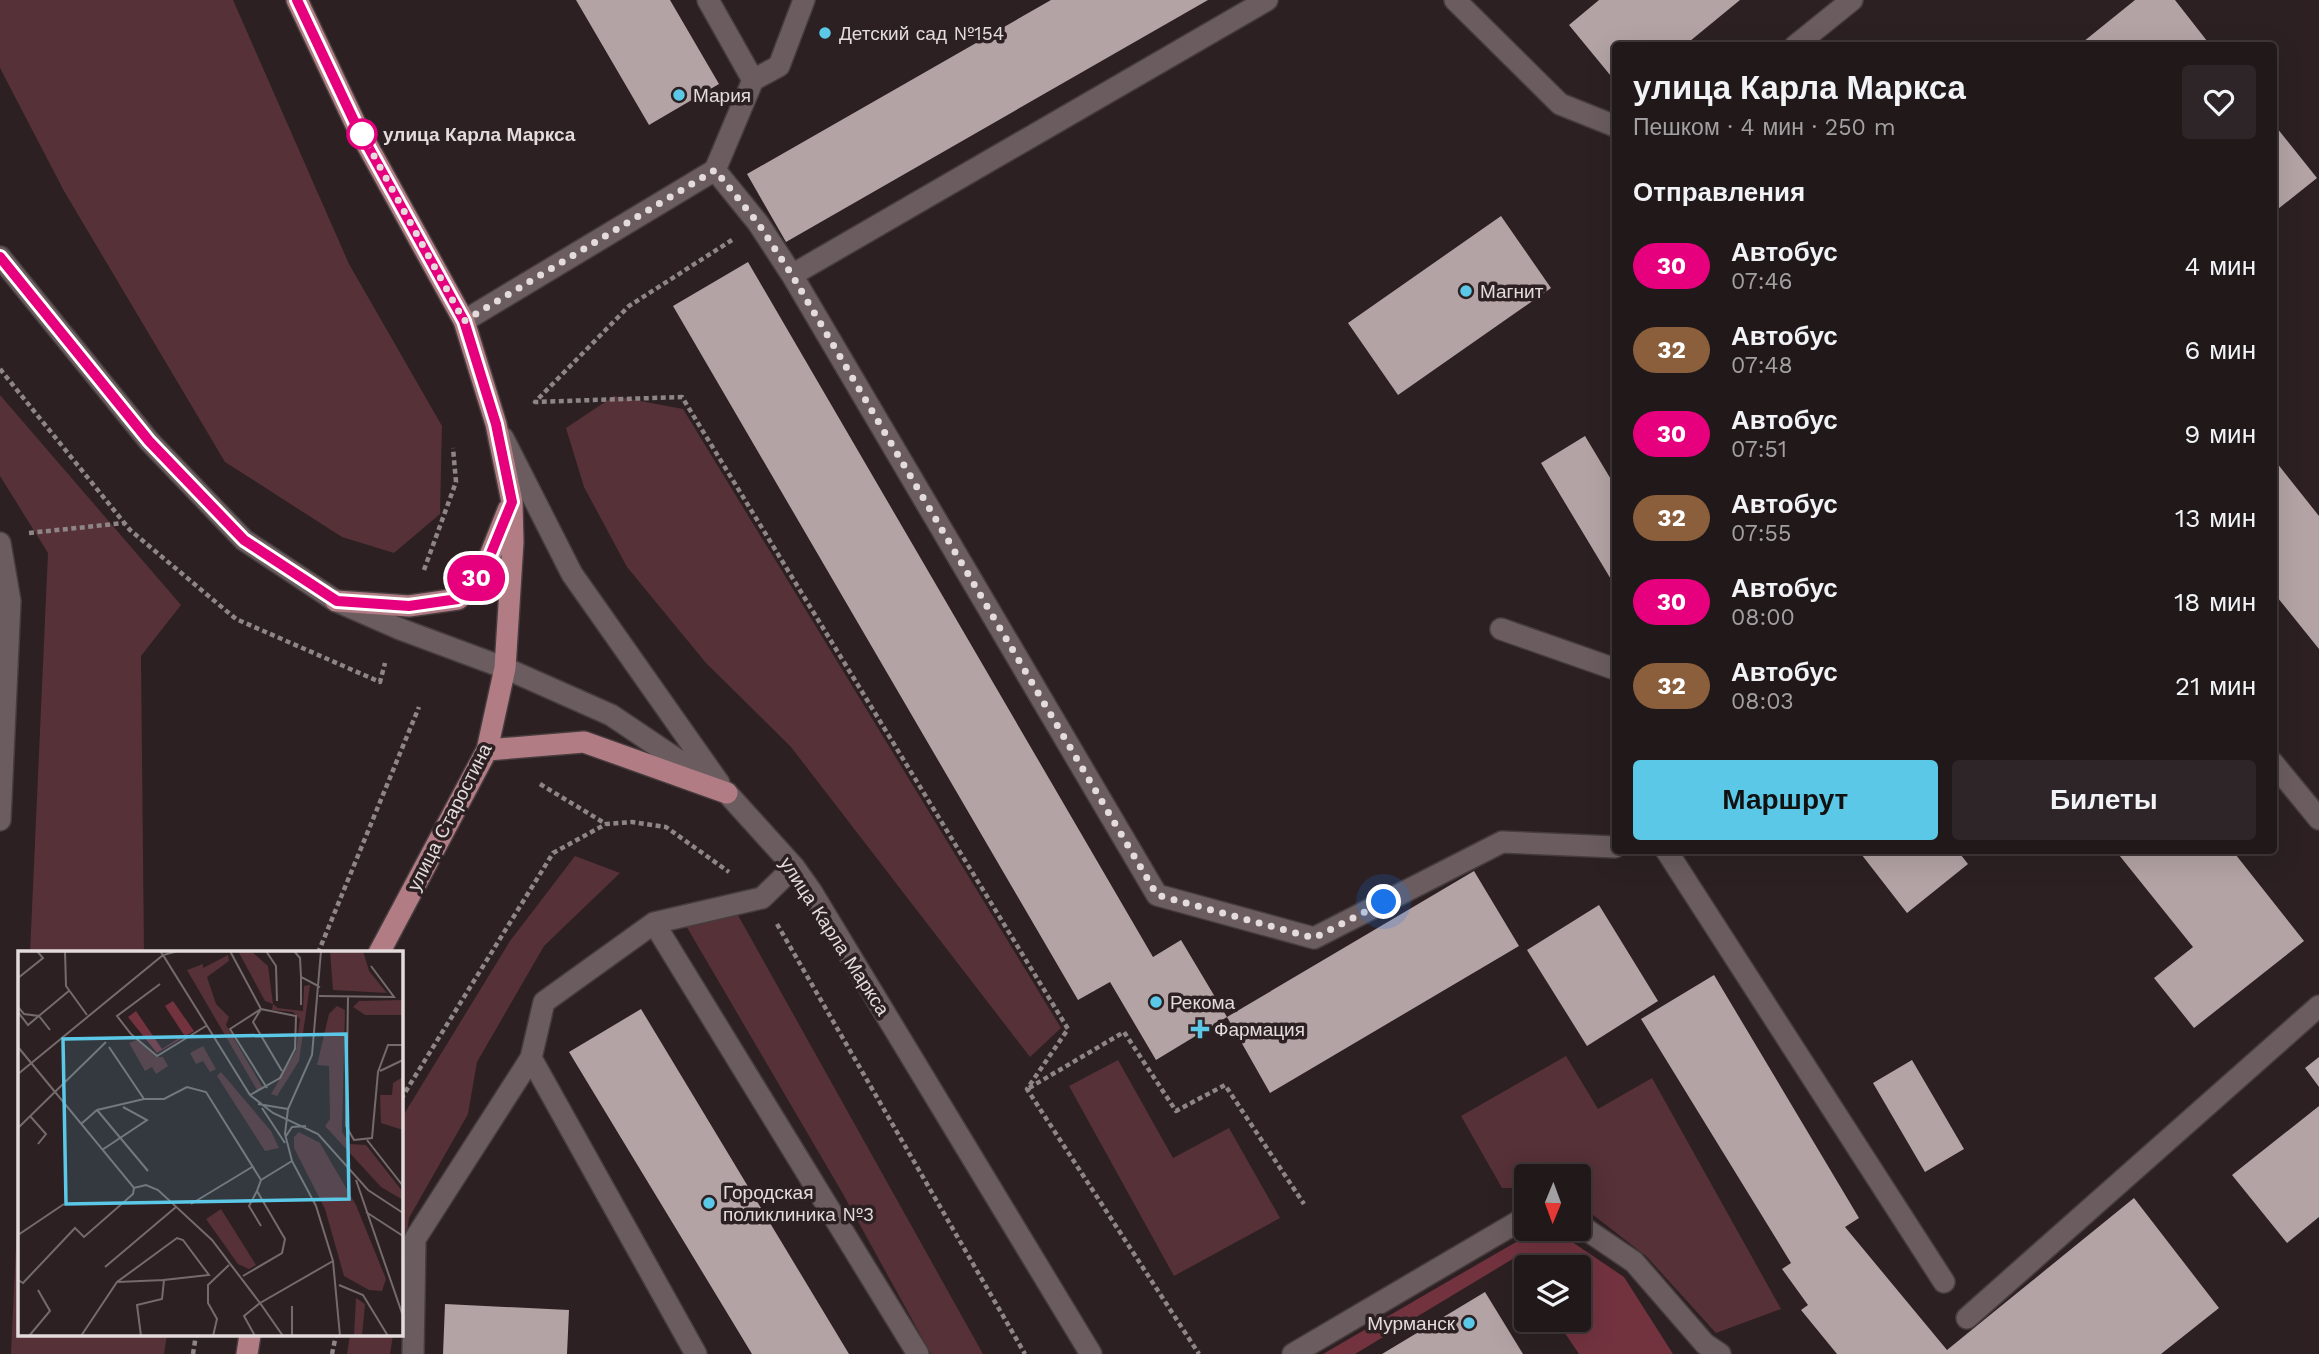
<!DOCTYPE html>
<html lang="ru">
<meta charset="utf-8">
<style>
body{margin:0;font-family:"Work Sans",sans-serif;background:#2d2527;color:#f1f3f6;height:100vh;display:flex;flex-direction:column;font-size:26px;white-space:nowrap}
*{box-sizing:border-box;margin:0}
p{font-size:23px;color:#a2a0a2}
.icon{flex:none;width:38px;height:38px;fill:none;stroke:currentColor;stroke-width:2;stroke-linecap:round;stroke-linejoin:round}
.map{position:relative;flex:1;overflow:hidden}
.drawer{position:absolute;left:1612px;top:42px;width:665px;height:812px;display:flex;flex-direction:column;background:#21181a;border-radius:7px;box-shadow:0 7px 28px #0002,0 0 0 2px #3e3739}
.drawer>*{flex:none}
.badge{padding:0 14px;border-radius:23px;font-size:24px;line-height:46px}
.needle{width:46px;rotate:181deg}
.fabs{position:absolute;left:1514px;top:1164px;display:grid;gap:14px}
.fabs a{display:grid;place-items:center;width:77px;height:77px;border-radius:7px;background:#21181a;box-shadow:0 7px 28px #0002,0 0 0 2px #3e3739;font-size:35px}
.you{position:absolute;width:35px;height:35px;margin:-18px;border:5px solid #fff;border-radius:50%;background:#1a73e8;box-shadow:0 0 0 10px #1a73e833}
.map>.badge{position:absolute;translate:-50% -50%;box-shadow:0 0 0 4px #fff}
h2{padding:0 21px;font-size:26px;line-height:63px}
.round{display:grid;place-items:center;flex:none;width:74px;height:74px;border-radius:7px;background:#2d2527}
.head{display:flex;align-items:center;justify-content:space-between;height:119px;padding:0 21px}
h1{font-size:33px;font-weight:800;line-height:52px}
.button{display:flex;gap:14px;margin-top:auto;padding:14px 21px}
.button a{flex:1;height:80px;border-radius:7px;background:#5bc8e7;color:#111;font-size:28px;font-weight:800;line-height:80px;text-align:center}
.button a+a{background:#2d2527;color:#f1f3f6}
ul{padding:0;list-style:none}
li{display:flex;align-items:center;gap:21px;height:84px;padding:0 21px}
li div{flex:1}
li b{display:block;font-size:26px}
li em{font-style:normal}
li .badge{min-width:77px;font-weight:700;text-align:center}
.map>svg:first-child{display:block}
.green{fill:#563137}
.forest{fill:#72333f}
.building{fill:#b3a3a4}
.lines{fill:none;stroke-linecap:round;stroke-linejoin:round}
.minor-casing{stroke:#463c3d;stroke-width:24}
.major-casing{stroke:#463c3d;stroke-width:24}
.path{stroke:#8e8586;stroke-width:4.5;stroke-dasharray:5 3.5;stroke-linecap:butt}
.minor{stroke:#6b5d5f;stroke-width:21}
.major{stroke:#b27c85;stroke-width:21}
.line-casing{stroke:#fff;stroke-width:16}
.line{stroke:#e6007e;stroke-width:10}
.walk{stroke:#e3dbdc;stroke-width:7;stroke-dasharray:0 12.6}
.poi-dot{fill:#5bc8e7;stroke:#2c2022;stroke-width:2.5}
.stop-dot{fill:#fff;stroke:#e6007e;stroke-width:3.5}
.labels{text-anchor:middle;stroke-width:7;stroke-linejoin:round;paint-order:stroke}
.poi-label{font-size:19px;fill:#e3dbdc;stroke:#2c2022;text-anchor:start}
.stop-label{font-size:19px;font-weight:bold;fill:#e3dbdc;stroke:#2c2022;text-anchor:start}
.street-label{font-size:19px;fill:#e3dbdc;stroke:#2c2022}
.inset-road{fill:none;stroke:#756b6c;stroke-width:2}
.view{fill:#5bc8e7;fill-opacity:0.15;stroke:#5bc8e7;stroke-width:3.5}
.inset-edge{fill:none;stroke:#e3dbdc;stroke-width:3.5}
</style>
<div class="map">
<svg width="2319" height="1354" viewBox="0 0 2319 1354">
<rect width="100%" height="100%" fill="#2c2022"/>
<path class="green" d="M0 0H233L349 264 442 426 440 514 394 553 342 537 225 462 64 191 0 68Z
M0 395 181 605 141 656 144 953H30L48 553 0 476Z
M614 396 683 409 1061 1028 1030 1057 791 747 706 663 627 567 584 487 566 428Z
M575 856 620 873 544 946 477 1062 468 1114 409 1218 401 1280V1119L510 941Z
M734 908 983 1354H931L843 1194 685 924Z
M1566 1056 1598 1109 1652 1078 1781 1309 1716 1333 1646 1256 1579 1204 1578 1176H1526V1188H1502L1461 1116Z
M1118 1060 1173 1158 1229 1128 1280 1218 1174 1276 1069 1086Z
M19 1181V1335H167L164 1354H11Z
M350 1335H393L390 1354H347Z"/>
<path class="forest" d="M1540 1228 1553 1229 1624 1277 1673 1354H1579L1556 1320H1578V1267H1526V1272L1516 1257 1355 1354H1323Z"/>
<path class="building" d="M576 0H670L719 84 649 125Z
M1051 0H1208L786 242 747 174Z
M1599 0H1740L1684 46H1615V81L1569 25Z
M2135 0H2175L2211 46H2078Z
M2273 123 2317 178 2273 213Z
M1501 216 1551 288 1398 395 1348 323Z
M748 262 1153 957 1181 940 1227 1017 1156 1060 1110 982 1078 1000 673 306Z
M1585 436 1615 486V586L1541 463Z
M2273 458 2319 516V649L2273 592Z
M1858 850H1957L1968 864 1907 913Z
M2115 850H2232L2304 941 2194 1028 2154 978 2193 947Z
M1474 871 1519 946 1270 1093 1227 1017Z
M1599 905 1658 1001 1587 1046 1527 950Z
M1714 975 1859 1218 1845 1227 1947 1350 2134 1198 2219 1308 2161 1354H1837L1801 1310 1808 1305 1782 1269 1791 1263 1641 1019Z
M641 1009 849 1354H752L569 1052Z
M2319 1057V1087L2305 1068Z
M1912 1060 1964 1149 1925 1172 1873 1083Z
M2319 1106V1217L2287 1243 2232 1175Z
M1485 1292 1523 1354H1382Z
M445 1304 569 1310 567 1354H443Z"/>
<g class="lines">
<g class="minor-casing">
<path id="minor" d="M708 0 753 80 715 170
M1455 0 1560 104 1615 126
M1795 46 1852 0
M753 80 779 66 804 0
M0 257 149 441 244 540 336 601 400 629 505 668 611 715 727 793 794 867 811 891 1091 1354
M792 275 1267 0
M464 321 715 170 758 223 792 275 1157 895 1314 938 1502 842 1615 847
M503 438 572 574 719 783
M0 543 10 601 0 820
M1501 629 1615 669
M2273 763 2319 819
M1666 850 1944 1282
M654 923 918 1354
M531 1058 696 1354
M1578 1224 1634 1262 1705 1344 1720 1354
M1967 1318 2319 1006
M413 1354 415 1239 531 1058 544 1002 654 923 762 898 794 867
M1293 1354 1526 1217"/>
</g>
<g class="major-casing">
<path id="major" d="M297 0 355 123 464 321 496 424 512 502 513 542 505 668 487 750 379 953
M336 601 409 606 458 599 485 568 508 510
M487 750 584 742 727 793
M247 1354 250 1335"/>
</g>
<path class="path" d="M732 240 629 306 535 402 682 397 1068 1029 1027 1089 1199 1354
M0 369 130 530 236 619 380 682 385 663
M29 533 124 523
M424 570 456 482 453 448
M540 784 606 824
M777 924 1025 1354
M318 953 419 707
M1029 1088 1124 1032 1176 1111 1225 1085 1304 1204
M401 1099 553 853 606 824 632 822 666 827 729 872
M193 1354 196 1335
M332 1354 336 1335"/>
<use href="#minor" class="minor"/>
<use href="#major" class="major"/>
</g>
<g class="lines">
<g class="line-casing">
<path id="line" d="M0 257 149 441 244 540 337 601 409 606 458 599 485 568 512 502 496 424 464 321 355 123 297 0"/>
</g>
<use href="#line" class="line"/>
<path class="walk" d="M362 134 464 321 715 170 758 223 792 275 1157 895 1314 938 1384 902"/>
</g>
<g class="poi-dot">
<circle cx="825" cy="33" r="7"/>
<circle cx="679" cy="95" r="7"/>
<circle cx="1466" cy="291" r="7"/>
<circle cx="1156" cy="1002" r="7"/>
<path d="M1196.5 1018.5h7v7h7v7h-7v7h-7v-7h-7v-7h7z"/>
<circle cx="709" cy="1203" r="7"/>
<circle cx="1469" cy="1323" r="7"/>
</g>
<circle class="stop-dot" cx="362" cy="134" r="14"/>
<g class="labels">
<g class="poi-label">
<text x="839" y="40">Детский сад №154</text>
<text x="693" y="102">Мария</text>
<text x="1480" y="298">Магнит</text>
<text x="1170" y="1009">Рекома</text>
<text x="1214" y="1036">Фармация</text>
<text x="723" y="1199">Городская<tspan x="723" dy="22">поликлиника №3</tspan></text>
<text x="1455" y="1330" text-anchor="end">Мурманск</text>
</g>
<g class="stop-label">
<text x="383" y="141">улица Карла Маркса</text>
</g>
<g class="street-label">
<text transform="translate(449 817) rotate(-63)" y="7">улица Старостина</text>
<text transform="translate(835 936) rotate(57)" y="7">улица Карла Маркса</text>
</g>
</g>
<g transform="translate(18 951)">
<rect width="385" height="385" fill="#2c2022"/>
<path d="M220 0H233L250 15 255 53 260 57 285 60 286 35 292 34 281 110 259 145 253 143 278 100 282 68 275 61 254 59 255 53 247 50ZM312 0H345L351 20 369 42 315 39ZM210 4 211 10 189 26 198 53 211 66 208 74 245 137 239 139 169 19 185 13V17ZM385 49V64H347L335 56 341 50ZM319 55 327 59 324 181 332 193 348 194 385 241V249L363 236 307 175 312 168 311 115 299 114 311 63ZM119 89 138 106H145L150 115 138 123 134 116 127 120 111 92ZM185 95 198 118 192 121 185 110 178 113 172 102ZM203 121 253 180 261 197 247 200 199 125ZM385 126V179L363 172 362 144H374L375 132ZM281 181 302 192 338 254 368 328 364 340 351 339 326 325 307 258 276 197V186ZM203 258 238 314 231 318 220 313 188 268ZM338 347 347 353 344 385H336Z" fill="#563137"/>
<path d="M155 50 176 80 139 102 110 66 118 60 144 98 166 84 147 55Z" fill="#72333f"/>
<path class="inset-road" d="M47 0 48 35 69 64M160 0 145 4 232 144 255 162 300 183 350 239 385 262M212 0 243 58 278 65 277 98 262 127 232 144M248 0 258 15 259 50M276 0 282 7 283 26 302 36M303 0 294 104 270 158 267 183 274 210 298 255 315 310 322 385M283 26V54M0 27 25 7 19 0M142 33 99 65 113 83 139 105 188 75M301 45 376 46 353 15M330 46 328 175 336 189 354 187 360 121 370 94H385M0 56 6 63 21 65 32 79M0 61 10 74 52 39M0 96 116 237 128 234 140 239 194 289 242 352 315 310M91 96 126 148M362 120 385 109M0 123 145 4 142 0M249 137 212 78 243 58 235 71 264 120M240 153 270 158M244 157 267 192M79 159 130 220M12 165 28 183 20 193M63 173 79 159 126 148H146L169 136 188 141 243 229 274 210M0 177 88 91M268 185 274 176 288 175M349 189 385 235M84 199 129 169 105 156M338 229 385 365M239 240 231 255 243 275M173 253 234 216M348 261 385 285M0 284 46 253M87 316 158 256M225 325 264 302 267 288 239 240 243 229M0 329 5 332 57 277 66 286 115 243 116 237M100 331 146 329M321 334 345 344 370 385M274 355V385M11 385 32 360 20 339M63 385 99 331 159 287 165 289 191 324 146 329 144 348 119 354 123 385M195 385 199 368 190 352V334L211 314M237 385 226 365 242 352 265 385"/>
<path class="view" d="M328 83 331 248 48 253 45 88Z"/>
<rect width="385" height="385" class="inset-edge"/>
</g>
</svg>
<div class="fabs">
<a><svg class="needle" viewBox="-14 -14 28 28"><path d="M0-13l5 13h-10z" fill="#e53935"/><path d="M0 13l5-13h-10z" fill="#a2a0a2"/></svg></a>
<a><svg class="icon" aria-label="layers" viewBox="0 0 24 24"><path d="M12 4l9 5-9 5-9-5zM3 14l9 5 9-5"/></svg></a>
</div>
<div class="you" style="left:1384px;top:902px"></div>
<b class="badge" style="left:476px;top:578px;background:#e6007e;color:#fff">30</b>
<section class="drawer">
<div class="head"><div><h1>улица Карла Маркса</h1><p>Пешком · 4 мин · 250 m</p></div><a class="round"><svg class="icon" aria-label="heart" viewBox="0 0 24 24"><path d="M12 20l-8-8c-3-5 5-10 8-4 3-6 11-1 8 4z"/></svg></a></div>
<h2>Отправления</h2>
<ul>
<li><span class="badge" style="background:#e6007e;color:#fff">30</span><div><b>Автобус</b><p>07:46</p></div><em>4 мин</em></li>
<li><span class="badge" style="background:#8b5e3c;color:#fff">32</span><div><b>Автобус</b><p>07:48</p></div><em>6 мин</em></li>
<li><span class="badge" style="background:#e6007e;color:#fff">30</span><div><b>Автобус</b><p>07:51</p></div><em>9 мин</em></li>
<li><span class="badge" style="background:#8b5e3c;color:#fff">32</span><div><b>Автобус</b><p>07:55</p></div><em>13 мин</em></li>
<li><span class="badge" style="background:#e6007e;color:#fff">30</span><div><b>Автобус</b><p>08:00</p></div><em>18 мин</em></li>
<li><span class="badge" style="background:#8b5e3c;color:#fff">32</span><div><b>Автобус</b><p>08:03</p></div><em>21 мин</em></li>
</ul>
<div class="button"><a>Маршрут</a><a>Билеты</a></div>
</section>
</div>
